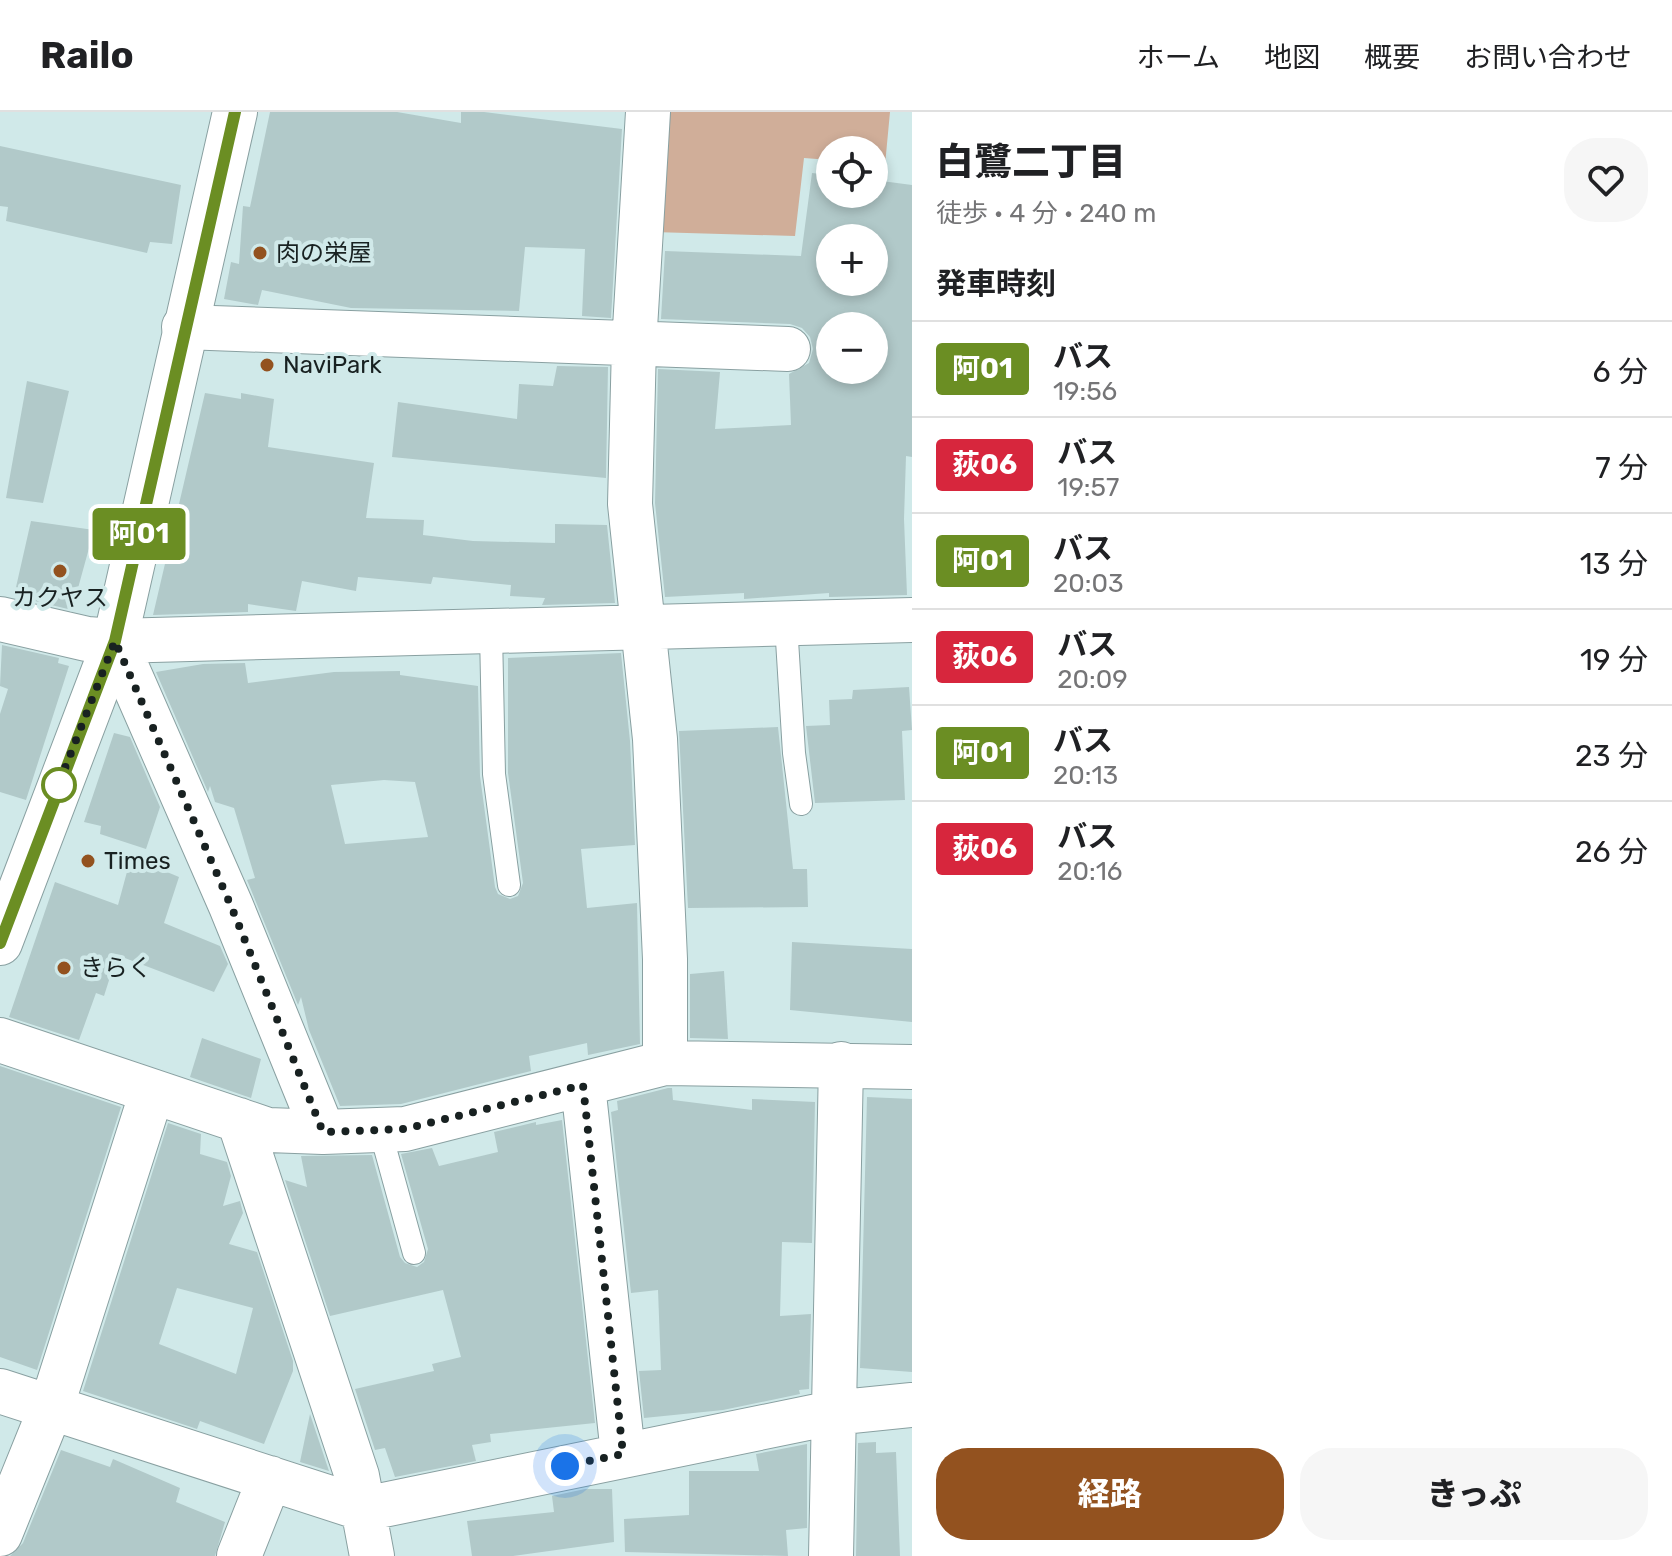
<!DOCTYPE html>
<html lang="ja">
<meta charset="utf-8">
<style>
body{margin:0;font-family:Rubik,"Noto Sans JP",sans-serif;background:#f6f6f6;color:#202124;height:100vh;display:flex;flex-direction:column;font-size:30px;white-space:nowrap}
*{box-sizing:border-box;margin:0}
p{font-size:26px;color:#757577}
.icon{flex:none;width:44px;height:44px;fill:none;stroke:currentColor;stroke-width:2;stroke-linecap:round;stroke-linejoin:round}
.map{position:relative;flex:1;overflow:hidden}
.drawer{display:flex;flex-direction:column;background:#fff;width:760px}
.drawer>*{flex:none}
.badge{padding:0 16px;border-radius:6px;font-size:28px;line-height:52px}
.tools{position:absolute;left:816px;top:24px;display:grid;gap:16px}
.tools a{display:grid;place-items:center;width:72px;height:72px;border-radius:50%;background:#fff;box-shadow:0 4px 12px #0003;font-size:40px}
.you{position:absolute;width:40px;height:40px;margin:-20px;border:6px solid #fff;border-radius:50%;background:#1a73e8;box-shadow:0 0 0 12px #1a73e833}
.map>.badge{position:absolute;translate:-50% -50%;box-shadow:0 0 0 4px #fff}
h2{padding:0 24px;font-size:30px;line-height:72px}
.round{display:grid;place-items:center;flex:none;width:84px;height:84px;border-radius:32px;background:#f6f6f6}
.summary{display:flex;align-items:center;justify-content:space-between;height:136px;padding:0 24px}
h1{font-size:38px;font-weight:800;line-height:60px}
.primary-button{display:flex;gap:16px;margin-top:auto;padding:16px 24px}
.primary-button a{flex:1;height:92px;border-radius:32px;background:#93521f;color:#fff;font-size:32px;font-weight:800;line-height:92px;text-align:center}
.primary-button a+a{background:#f6f6f6;color:#202124}
ul{padding:0;list-style:none}
li{display:flex;align-items:center;gap:24px;height:96px;padding:0 24px;border-top:2px solid #e0e0e0}
li div{flex:1}
li b{display:block;font-size:30px}
li em{font-style:normal}
li .badge{min-width:88px;font-weight:700;text-align:center}
header{display:flex;align-items:center;gap:48px;box-sizing:border-box;height:112px;padding:0 40px;background:#fff;border-bottom:2px solid #e0e0e0}
header strong{font-size:38px}
nav{display:flex;gap:44px;margin-inline-start:auto;font-size:28px}
main{display:flex;flex:1;min-height:0}
.map>svg:first-child{display:block}
.green{fill:#d0ae99}
.building{fill:#b1c9c9;fill-rule:evenodd}
.lines{fill:none;stroke-linecap:round;stroke-linejoin:round}
.lane-casing{stroke:#89a0a1;stroke-width:24}
.street-casing{stroke:#89a0a1;stroke-width:46}
.secondary-casing{stroke:#89a0a1;stroke-width:46}
.lane{stroke:#fff;stroke-width:22}
.street{stroke:#fff;stroke-width:44}
.secondary{stroke:#fff;stroke-width:44}
.line-casing{stroke:#fff;stroke-width:18}
.line{stroke:#6b8e23;stroke-width:12}
.walk{stroke:#182121;stroke-width:8;stroke-dasharray:0 14.4}
.poi-dot{fill:#93521f;stroke:#d0e9e9;stroke-width:3}
.stop-dot{fill:#fff;stroke:#6b8e23;stroke-width:4}
.labels{text-anchor:middle;stroke-width:8;stroke-linejoin:round;paint-order:stroke}
.poi-label{font-size:24px;fill:#182121;stroke:#d0e9e9;text-anchor:start}
</style>
<header>
<strong>Railo</strong>
<nav><a>ホーム</a><a>地図</a><a>概要</a><a>お問い合わせ</a></nav>
</header>
<main>
<div class="map">
<svg width="912" height="1444" viewBox="0 0 912 1444">
<rect width="100%" height="100%" fill="#d0e9e9"/>
<path class="green" d="M660 0H890L885 53 874 52V38H830V48L804 46 795 124 653 120Z"/>
<path class="building" d="M270 0H397L461 11V0H484L622 17 611 206 582 204 585 137 525 135 519 199 351 196 262 178 258 193 224 187 231 150 239 152 243 94 250 95Z
M0 34 181 73 172 132 150 130 147 141 6 109 8 95 0 94Z
M812 61 830 63V82H874V68L912 73V345L906 344 904 407 907 483 829 485V481L744 487V481L665 485 655 391 658 257 720 260 715 317 791 313 789 262 809 251 813 237 810 225 802 216 790 212 661 207 665 139 801 144ZM830 126H874V170H830ZM830 214H874V258H830Z
M557 254 608 255 606 366 392 345 398 290 517 307 519 272 553 274Z
M27 269 69 279 43 391 6 386Z
M205 281 241 287V281L274 287 268 335 374 351 366 406 424 408 423 423 473 429 555 431V412L607 413 615 491 542 493 545 486 510 484 511 473 433 465 431 472 358 465 356 479 302 469 296 499 248 492V500L153 503Z
M31 409 94 418 72 498 14 484Z
M2 533 59 546 58 551 69 554 26 688 0 680V602L8 577 0 574Z
M621 541 630 629 635 733 581 737 587 796 637 791 640 932 588 943 587 931 529 944 531 959 401 992 340 994 309 918 301 885 298 893 247 768 255 766 234 696 215 690 210 674 208 680 156 560 203 552 245 551 248 571 334 560 400 559V563L478 574 480 664 495 775 498 782 510 787 518 784 523 771 508 661V546ZM384 668 415 670 428 725 345 732 331 673Z
M909 575 912 618 902 619 905 688 815 691 806 614 830 613 829 588 852 587 853 578Z
M778 615 793 757H807L808 795 688 796 679 619Z
M114 621 130 625 160 695 146 737 100 722 101 714 84 710Z
M131 745 179 765 164 811 220 834 228 852 214 880 117 843 104 884 96 881 79 928 9 905 55 770 118 793Z
M792 830 912 837V910L790 898Z
M724 859 728 927 690 926V862Z
M202 926 261 947 251 986 190 965Z
M0 954 121 995 37 1258 0 1245Z
M668 976H672L673 988 752 998V987L815 990 812 1131 782 1130 780 1204 811 1202 809 1277 799 1278 800 1282 723 1298 644 1306 639 1259 661 1258 658 1178 631 1181 611 1000 618 998 617 989Z
M867 985 912 987V1260L860 1256Z
M562 1008 595 1311 490 1322 491 1330 472 1333 476 1349 395 1365 385 1336 375 1338 355 1277 434 1259 432 1252 461 1245 443 1178 330 1204 285 1068 307 1075 301 1044 372 1043 400 1145 405 1151 417 1155 424 1150 428 1137 401 1042 432 1036 439 1054 498 1040 494 1020 536 1010V1013Z
M168 1011 201 1022 200 1042 227 1050 231 1064 223 1094 240 1089 243 1101 229 1132 257 1140 293 1249V1259L264 1332 200 1309 197 1317 83 1279ZM177 1176 253 1196 236 1262 159 1232Z
M310 1302 329 1359 300 1350Z
M876 1330V1341L896 1340 900 1444H856L858 1331Z
M807 1332V1416L786 1418 788 1444 625 1440 624 1407 689 1403V1359H759L756 1342Z
M61 1338 110 1355 113 1347 180 1376 176 1390 225 1410 215 1444H10L23 1431Z
M585 1377H612L614 1430 513 1444H472L467 1409 554 1400 552 1384Z"/>
<g class="lines">
<g class="lane-casing">
<path id="lane" d="M786 512 794 641 801 692
M491 521 494 662 509 773
M380 1018 414 1141"/>
</g>
<g class="street-casing">
<path id="street" d="M648 0 634 233 630 392 655 627 665 847V951
M184 215 788 237
M0 507 87 527 115 529 912 508
M0 928 268 1018 323 1020 231 794 115 529
M583 973 623 1342
M239 1008 357 1364 372 1444
M323 1020 405 1017 665 951 912 955
M0 1279 364 1397 832 1301 912 1293
M0 1422 51 1296 152 980
M239 1444 270 1366
M831 1444 841 952"/>
</g>
<g class="secondary-casing">
<path id="secondary" d="M0 831 115 529 235 0"/>
</g>
<use href="#lane" class="lane"/>
<use href="#street" class="street"/>
<use href="#secondary" class="secondary"/>
</g>
<g class="lines">
<g class="line-casing">
<path id="line" d="M0 831 115 529 235 0"/>
</g>
<use href="#line" class="line"/>
<path class="walk" d="M59 673 54 684 115 529 231 794 323 1020 405 1017 583 973 623 1342 565 1354"/>
</g>
<g class="poi-dot">
<circle cx="260" cy="141" r="8"/>
<circle cx="267" cy="253" r="8"/>
<circle cx="60" cy="459" r="8"/>
<circle cx="88" cy="749" r="8"/>
<circle cx="64" cy="856" r="8"/>
</g>
<circle class="stop-dot" cx="59" cy="673" r="16"/>
<g class="labels">
<g class="poi-label">
<text x="276" y="149">肉の栄屋</text>
<text x="283" y="261">NaviPark</text>
<text x="60" y="494" text-anchor="middle">カクヤス</text>
<text x="104" y="757">Times</text>
<text x="80" y="864">きらく</text>
</g>
</g>
</svg>
<div class="tools">
<a><svg class="icon" aria-label="locate" viewBox="0 0 24 24"><circle cx="12" cy="12" r="6"/><path d="M12 2v4M12 18v4M2 12h4M18 12h4"/></svg></a>
<a>+</a>
<a>−</a>
</div>
<div class="you" style="left:565px;top:1354px"></div>
<b class="badge" style="left:139px;top:422px;background:#6b8e23;color:#fff">阿01</b>
</div>
<section class="drawer">
<div class="summary"><div><h1>白鷺二丁目</h1><p>徒歩 · 4 分 · 240 m</p></div><a class="round"><svg class="icon" aria-label="heart" viewBox="0 0 24 24"><path d="M12 20l-8-8c-3-5 5-10 8-4 3-6 11-1 8 4z"/></svg></a></div>
<h2>発車時刻</h2>
<ul>
<li><span class="badge" style="background:#6b8e23;color:#fff">阿01</span><div><b>バス</b><p>19:56</p></div><em>6 分</em></li>
<li><span class="badge" style="background:#d7263d;color:#fff">荻06</span><div><b>バス</b><p>19:57</p></div><em>7 分</em></li>
<li><span class="badge" style="background:#6b8e23;color:#fff">阿01</span><div><b>バス</b><p>20:03</p></div><em>13 分</em></li>
<li><span class="badge" style="background:#d7263d;color:#fff">荻06</span><div><b>バス</b><p>20:09</p></div><em>19 分</em></li>
<li><span class="badge" style="background:#6b8e23;color:#fff">阿01</span><div><b>バス</b><p>20:13</p></div><em>23 分</em></li>
<li><span class="badge" style="background:#d7263d;color:#fff">荻06</span><div><b>バス</b><p>20:16</p></div><em>26 分</em></li>
</ul>
<div class="primary-button"><a>経路</a><a>きっぷ</a></div>
</section>
</main>
